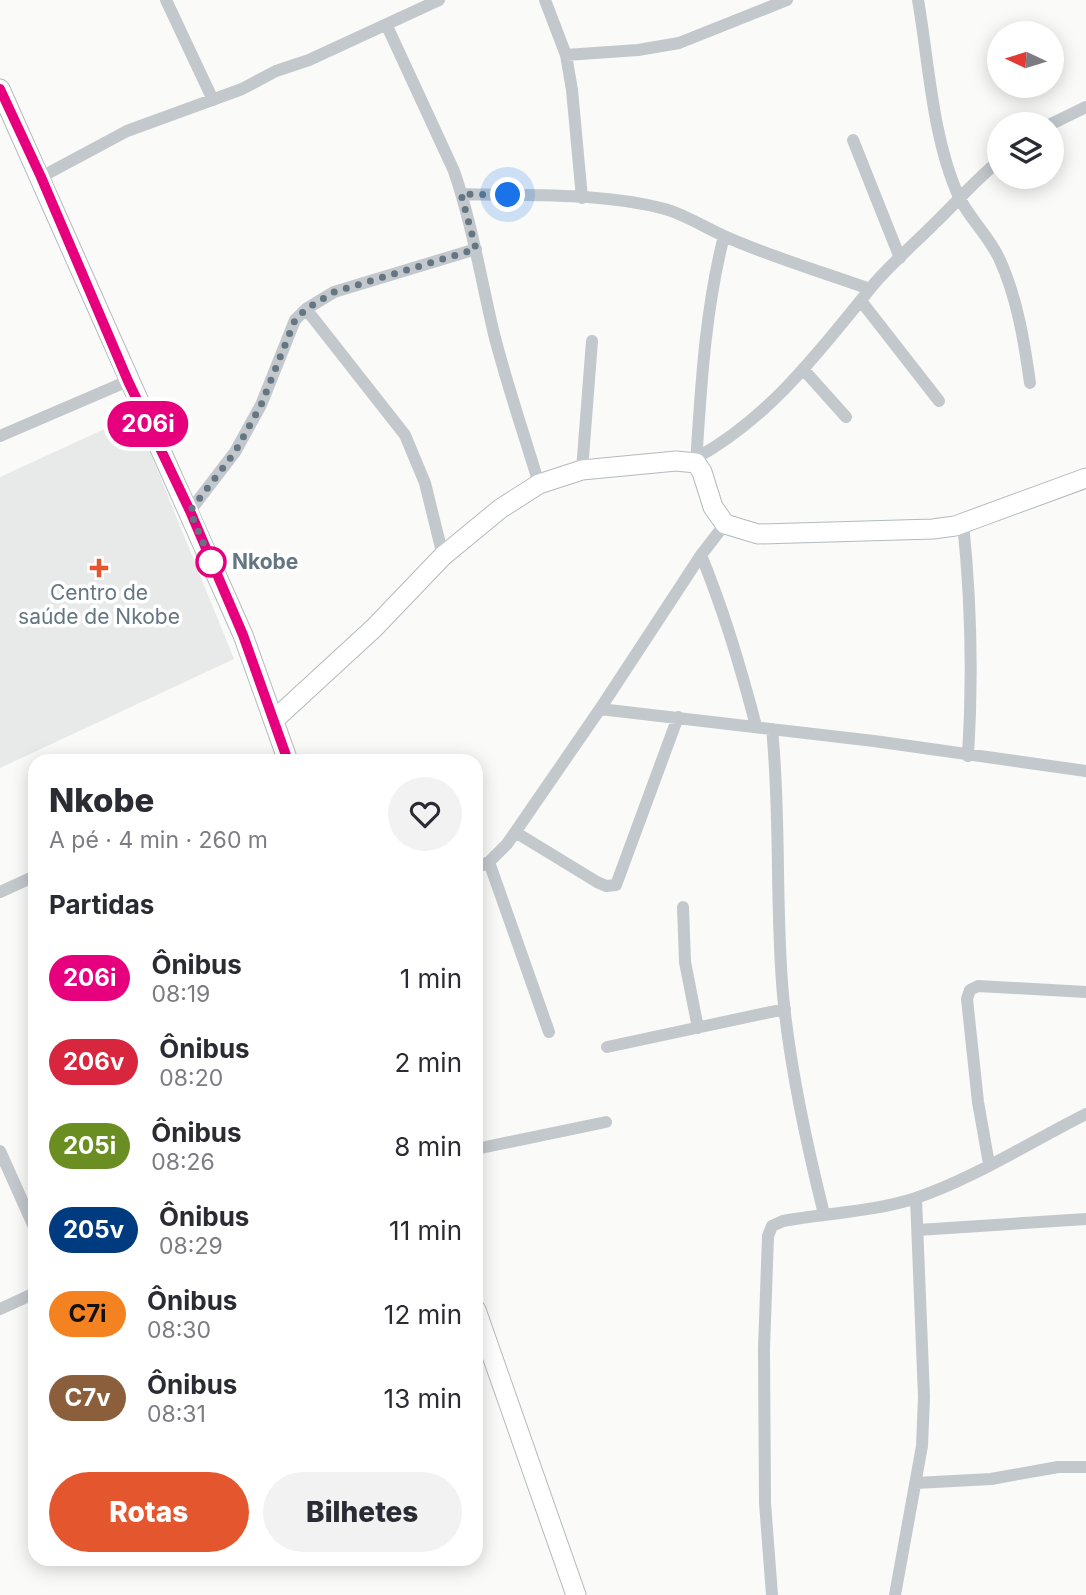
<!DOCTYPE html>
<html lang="pt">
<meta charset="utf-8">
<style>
body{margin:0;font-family:Inter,sans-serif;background:#f2f2f3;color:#2b2b33;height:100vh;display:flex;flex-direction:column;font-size:26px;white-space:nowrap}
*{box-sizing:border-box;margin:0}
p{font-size:23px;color:#7c7c81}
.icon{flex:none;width:38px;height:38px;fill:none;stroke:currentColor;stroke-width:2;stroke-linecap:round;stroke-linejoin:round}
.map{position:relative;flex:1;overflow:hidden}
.side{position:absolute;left:28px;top:754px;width:455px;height:812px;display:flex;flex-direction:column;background:#fff;border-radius:21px;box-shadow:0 4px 18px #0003}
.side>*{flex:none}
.badge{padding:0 14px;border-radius:23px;font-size:24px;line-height:46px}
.needle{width:46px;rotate:274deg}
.buttons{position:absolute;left:987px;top:21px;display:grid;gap:14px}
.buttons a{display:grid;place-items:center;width:77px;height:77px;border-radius:50%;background:#fff;box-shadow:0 4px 18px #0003;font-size:35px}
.you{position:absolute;width:35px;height:35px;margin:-18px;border:5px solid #fff;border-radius:50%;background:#1a73e8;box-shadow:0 0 0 10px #1a73e833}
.map>.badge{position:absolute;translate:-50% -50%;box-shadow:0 0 0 4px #fff}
h2{padding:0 21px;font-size:26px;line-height:63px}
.round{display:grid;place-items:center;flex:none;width:74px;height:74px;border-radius:37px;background:#f2f2f3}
.head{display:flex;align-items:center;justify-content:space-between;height:119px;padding:0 21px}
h1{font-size:33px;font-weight:800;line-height:52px}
.cta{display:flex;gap:14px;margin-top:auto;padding:14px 21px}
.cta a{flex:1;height:80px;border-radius:42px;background:#e4572e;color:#fff;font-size:28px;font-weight:800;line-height:80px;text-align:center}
.cta a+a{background:#f2f2f3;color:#2b2b33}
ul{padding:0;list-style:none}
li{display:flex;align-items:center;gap:21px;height:84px;padding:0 21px}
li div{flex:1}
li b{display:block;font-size:26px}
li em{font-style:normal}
li .badge{min-width:77px;font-weight:700;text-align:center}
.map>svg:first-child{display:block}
.built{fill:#e8e9e9}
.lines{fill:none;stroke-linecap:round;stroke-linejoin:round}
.secondary-casing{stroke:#b3babf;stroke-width:21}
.street{stroke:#c3c8cc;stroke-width:12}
.secondary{stroke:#fff;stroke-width:19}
.line-casing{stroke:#fff;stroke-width:16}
.line{stroke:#e6007e;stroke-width:10}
.walk{stroke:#657683;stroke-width:7;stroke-dasharray:0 12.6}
.stop-dot{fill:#fff;stroke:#e6007e;stroke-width:3.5}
.poi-dot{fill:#e4572e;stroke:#fff;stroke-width:2.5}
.labels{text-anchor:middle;stroke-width:7;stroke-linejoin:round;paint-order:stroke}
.stop-label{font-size:21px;font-weight:bold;fill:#657683;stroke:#fff;text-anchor:start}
.poi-label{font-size:21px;fill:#657683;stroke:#fff}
</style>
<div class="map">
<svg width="1086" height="1595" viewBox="0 0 1086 1595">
<rect width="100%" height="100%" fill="#fafaf8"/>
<path class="built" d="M135 415 234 659 0 768V477Z"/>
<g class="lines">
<g class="secondary-casing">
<path id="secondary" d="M0 89 243 635 288 761
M274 720 374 628 443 556 500 509 539 484 582 470 676 461 696 463 702 472 713 507 725 524 738 528 758 534 933 529 955 526 1086 478
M476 1310 576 1595"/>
</g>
<path class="street" d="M166 0 213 100
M545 0 566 55 572 90 582 198
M918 0C929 63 932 136 958 195 968 217 988 235 999 258 1017 297 1024 340 1030 383
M387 26 454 171C472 224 481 279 494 334 507 385 524 434 539 484
M566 55 638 50 679 43 787 0
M1051 124 1086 107
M853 140 900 258
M41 177 127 131 242 89 276 71 309 60 439 0
M461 194C527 196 602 192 665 209 686 215 704 227 724 236 771 257 822 272 870 289
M861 301 939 401
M306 309 405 435 425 483 443 556
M803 369 846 417
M0 436 128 381
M696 458C770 418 822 348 874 284 892 263 914 244 934 224 956 203 975 180 999 161
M696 463C701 387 705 310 724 236
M582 470 592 341
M190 511 235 452 261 405 295 320 306 309 334 292 476 249
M963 523C971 600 973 677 968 756
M701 555C724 611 741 668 756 726
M600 709 874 741 1086 771
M772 729C781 817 775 907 783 995 790 1069 806 1142 824 1214
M515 832 597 882 606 886 616 885 678 717
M489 862 549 1032
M476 868 489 862 507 844 600 709 701 555 725 524
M0 892 35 876
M683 907 685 962 698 1028
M607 1047 785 1009
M476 1149 606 1122
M0 1151 35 1229
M989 1164 978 1102 967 999 970 990 978 986 1086 992
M918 1230 1086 1219
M0 1309 35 1293
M916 1483 991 1479 1058 1467H1086
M772 1595 765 1503 764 1349 768 1236 772 1226 783 1221C827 1213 873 1212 916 1198 975 1178 1030 1142 1086 1114
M895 1595 922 1446 924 1397 916 1198"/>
<use href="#secondary" class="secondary"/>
</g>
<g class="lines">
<g class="line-casing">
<path id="line" d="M0 89 41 177 128 381 190 511 243 635 288 761"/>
</g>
<use href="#line" class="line"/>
<path class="walk" d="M211 562 212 564 190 511 235 452 261 405 295 320 306 309 334 292 476 249 461 194 508 195"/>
</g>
<circle class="stop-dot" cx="211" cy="562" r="14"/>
<path class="poi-dot" d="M95.5 557.5h7v7h7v7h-7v7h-7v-7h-7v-7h7z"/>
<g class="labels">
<g class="stop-label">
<text x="232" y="569">Nkobe</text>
</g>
<g class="poi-label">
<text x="99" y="600">Centro de<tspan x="99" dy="24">saúde de Nkobe</tspan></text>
</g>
</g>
</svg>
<div class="buttons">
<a><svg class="needle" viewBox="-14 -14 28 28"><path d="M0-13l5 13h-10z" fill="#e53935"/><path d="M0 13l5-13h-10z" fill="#7c7c81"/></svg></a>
<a><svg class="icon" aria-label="layers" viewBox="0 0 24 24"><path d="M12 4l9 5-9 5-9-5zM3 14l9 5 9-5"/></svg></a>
</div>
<div class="you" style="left:508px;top:195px"></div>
<b class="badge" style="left:148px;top:424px;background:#e6007e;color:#fff">206i</b>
<section class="side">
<div class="head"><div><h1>Nkobe</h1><p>A pé · 4 min · 260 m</p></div><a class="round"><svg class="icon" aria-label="heart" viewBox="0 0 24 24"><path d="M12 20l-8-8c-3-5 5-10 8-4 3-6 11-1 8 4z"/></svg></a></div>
<h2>Partidas</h2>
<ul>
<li><span class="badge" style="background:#e6007e;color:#fff">206i</span><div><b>Ônibus</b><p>08:19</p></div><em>1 min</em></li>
<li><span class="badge" style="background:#d7263d;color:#fff">206v</span><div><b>Ônibus</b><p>08:20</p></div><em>2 min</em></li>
<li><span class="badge" style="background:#6b8e23;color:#fff">205i</span><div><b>Ônibus</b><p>08:26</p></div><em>8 min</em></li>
<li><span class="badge" style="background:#003b80;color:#fff">205v</span><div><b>Ônibus</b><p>08:29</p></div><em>11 min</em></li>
<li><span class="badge" style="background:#f58220;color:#111">C7i</span><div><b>Ônibus</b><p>08:30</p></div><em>12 min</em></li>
<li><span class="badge" style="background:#8b5e3c;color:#fff">C7v</span><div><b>Ônibus</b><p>08:31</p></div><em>13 min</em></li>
</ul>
<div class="cta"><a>Rotas</a><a>Bilhetes</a></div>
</section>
</div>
